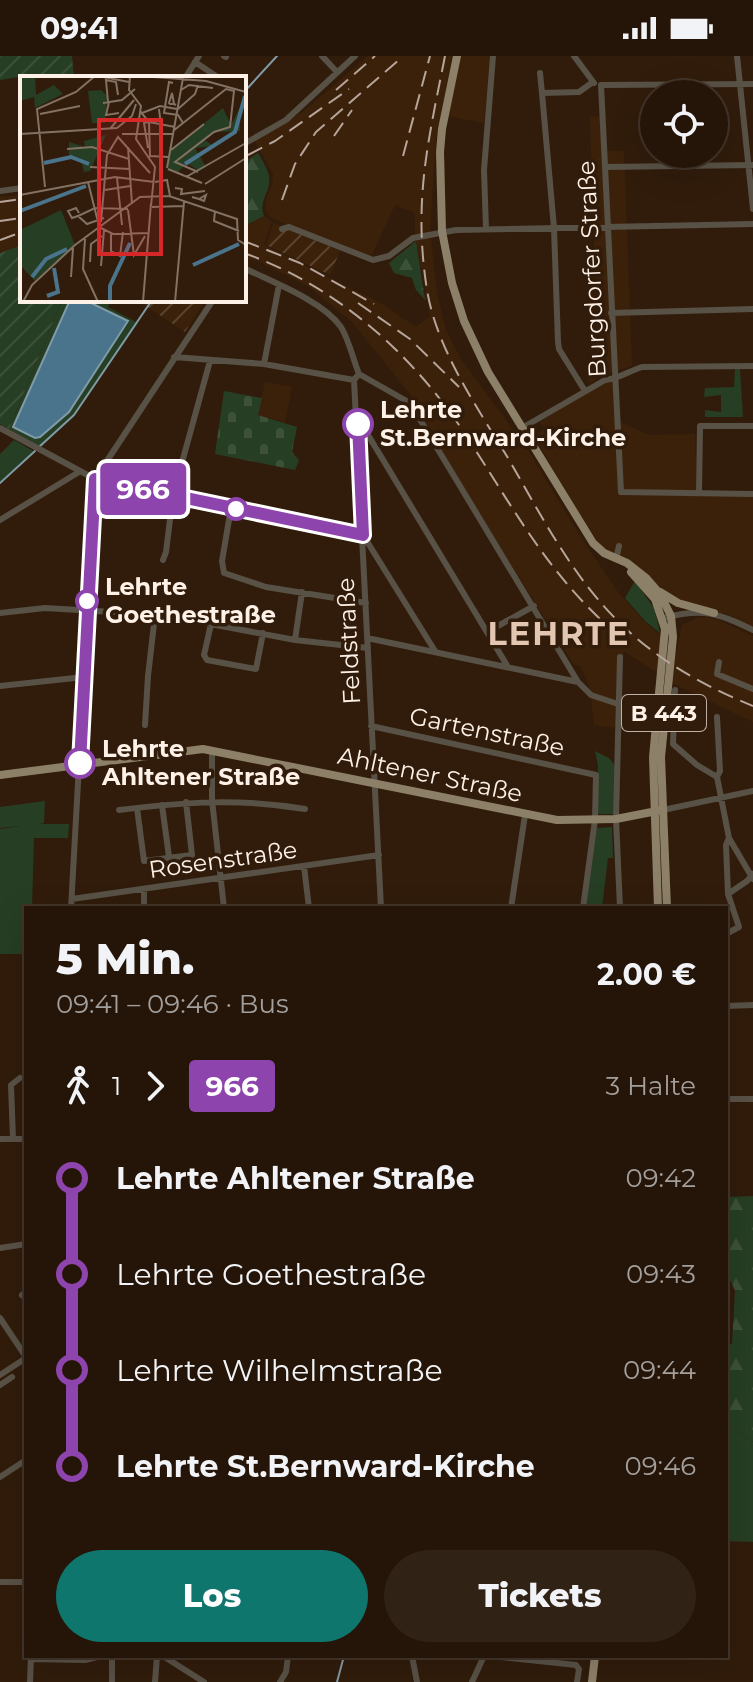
<!DOCTYPE html>
<html lang="de">
<meta charset="utf-8">
<style>
body{margin:0;font-family:Montserrat,sans-serif;background:#312216;color:#f1f3f6;height:100vh;display:flex;flex-direction:column;font-size:30px;white-space:nowrap}
*{box-sizing:border-box;margin:0}
p{font-size:26px;color:#a39f9c}
.icon{flex:none;width:44px;height:44px;fill:none;stroke:currentColor;stroke-width:2;stroke-linecap:round;stroke-linejoin:round}
.map{position:relative;flex:1;overflow:hidden}
.drawer{position:absolute;left:24px;top:850px;width:704px;height:752px;display:flex;flex-direction:column;background:#251508;border-radius:0px;box-shadow:0 8px 32px #0002,0 0 0 2px #423429}
.drawer>*{flex:none}
.badge{padding:0 16px;border-radius:6px;font-size:28px;line-height:52px}
.buttons{position:absolute;left:640px;top:24px;display:grid;gap:16px}
.buttons a{display:grid;place-items:center;width:88px;height:88px;border-radius:50%;background:#251508;box-shadow:0 8px 32px #0002,0 0 0 2px #423429;font-size:40px}
.map>.badge{position:absolute;translate:-50% -50%;box-shadow:0 0 0 4px #fff}
.legs{display:flex;align-items:center;gap:12px;height:88px;padding:0 32px;font-size:26px}
.legs p{margin-inline-start:auto}
.headline{display:flex;align-items:center;justify-content:space-between;height:136px;padding:0 32px}
h1{font-size:44px;font-weight:800;line-height:60px}
.button{display:flex;gap:16px;margin-top:auto;padding:16px 32px}
.button a{flex:1;height:92px;border-radius:48px;background:#0f766e;color:#fff;font-size:32px;font-weight:800;line-height:92px;text-align:center}
.button a+a{background:#312216;color:#f1f3f6}
ul{padding:0 32px;list-style:none}
li{display:flex;align-items:center;gap:28px;height:96px;font-size:30px}
li i{display:grid;place-items:center;width:12px;height:100%;margin:0 10px;background:currentColor}
li i::after{content:'';width:20px;height:20px;margin:-10px;border:6px solid;border-radius:50%;background:#251508}
li p{margin-inline-start:auto}
li:first-child i{background:linear-gradient(#0000 50%,currentColor 0)}
li:last-child i{background:linear-gradient(currentColor 50%,#0000 0)}
.status{display:flex;justify-content:space-between;align-items:center;height:56px;padding:0 40px;background:#251508;direction:ltr}
.status svg{height:22px;fill:currentColor}
.map>svg:first-child{display:block}
.built{fill:#3c210a}
.industrial{fill:url(#industrial-furrows)}
.green{fill:#263e23}
.forest{fill:url(#forest-firs)}
.cemetery{fill:url(#cemetery-stones)}
.garden{fill:url(#garden-furrows)}
.water{fill:#4a748b;stroke:#809aa7;stroke-width:2}
.lines{fill:none;stroke-linecap:round;stroke-linejoin:round}
.stream{stroke:#809aa7;stroke-width:2}
.minor{stroke:#585146;stroke-width:6}
.major{stroke:#8d8069;stroke-width:8}
.rail{stroke:#b5a59a;stroke-width:2;stroke-dasharray:16 8;stroke-linecap:butt}
.line-1-casing{stroke:#fff;stroke-width:18}
.line-1{stroke:#8e44ad;stroke-width:12}
.stop-1-dot{fill:#fff;stroke:#8e44ad;stroke-width:4}
.labels{text-anchor:middle;stroke-width:7;stroke-linejoin:round;paint-order:stroke}
.shield{fill:#311c0b;stroke:#c0b1a6;stroke-width:2}
.shield-label{font-size:22px;font-weight:bold;fill:#fdf1e8}
.street-label{font-size:24px;fill:#fdf1e8;stroke:#311c0b}
.stop-label{font-size:24px;font-weight:bold;fill:#fdf1e8;stroke:#311c0b;text-anchor:start}
.district-label{font-size:32px;font-weight:bold;letter-spacing:2px;fill:#e3c6b1;stroke:#311c0b}
.inset-river{fill:none;stroke:#4a748b;stroke-width:4}
.inset-road{fill:none;stroke:#837163;stroke-width:2}
.view{fill:#d62828;fill-opacity:0.15;stroke:#d62828;stroke-width:4}
.inset-edge{fill:none;stroke:#fdf1e8;stroke-width:4}
</style>
<div class="status"><b>09:41</b><svg viewBox="0 0 49 12"><path d="M0 12V9h3v3zM5 12V6h3v6zM10 12V3h3v9zM15 12V0h3v12zM26 1h20v11H26zM47 4h2v5h-2z"/></svg></div>
<div class="map">
<svg width="753" height="1626" viewBox="0 0 753 1626">
<defs>
<pattern id="industrial-furrows" width="10" height="10" patternUnits="userSpaceOnUse" patternTransform="scale(2)"><rect width="10" height="10" fill="#3c210a"/><path d="M-1 1l2-2M0 10L10 0M9 11l2-2" fill="none" stroke="#59422e"/></pattern>
<pattern id="forest-firs" width="22" height="20" patternUnits="userSpaceOnUse" patternTransform="scale(2)"><rect width="22" height="20" fill="#263e23"/><path d="M5 1l3.5 6h-7zM16 11l3.5 6h-7z" fill="#3c5138"/></pattern>
<pattern id="cemetery-stones" width="16" height="16" patternUnits="userSpaceOnUse" patternTransform="scale(2)"><rect width="16" height="16" fill="#263e23"/><path d="M2 7V4a2 2 0 0 1 4 0v3zM10 15v-3a2 2 0 0 1 4 0v3z" fill="#3c5138"/></pattern>
<pattern id="garden-furrows" width="10" height="10" patternUnits="userSpaceOnUse" patternTransform="scale(2)"><rect width="10" height="10" fill="#263e23"/><path d="M-1 1l2-2M0 10L10 0M9 11l2-2" fill="none" stroke="#3c5138"/></pattern>
</defs>
<rect width="100%" height="100%" fill="#311c0b"/>
<path class="built" d="M368 0H452L436 84 430 173 437 237 446 274 461 303 528 394 578 477 618 536 645 566 677 594 682 569 697 562 709 561 723 566 753 580V666L674 628 624 595 616 672 594 669 590 632 580 609H574L474 449 410 338 353 267 308 230 258 205 244 202V170L264 160 272 166 264 189 382 248 416 271 430 260 415 179V157L395 149 371 201 271 162 265 153 266 144 272 129 273 118 255 85 304 55Z
M459 0H490L484 67 448 60Z
M601 60 603 95H624L632 310 605 318 590 327 585 319 598 310 590 61Z
M22 139V189L0 197V141Z
M614 324 616 364 649 379 695 378 697 435 753 437V571L728 558 683 550 602 492 562 431 535 380 544 373 540 366 604 325Z
M265 326 292 331 285 366 258 359Z"/>
<path class="industrial" d="M274 167 340 195 330 219 266 189Z
M137 244H205L185 276Z"/>
<path class="green" d="M62 244H111L108 251 138 267 74 360 41 391 9 373Z
M735 313H740L743 361H705V354L721 356V339L704 341 705 332 734 331Z
M14 384 35 396 0 428V398Z
M635 525 654 552 660 577 645 565 625 542Z
M595 695 609 702 616 711 615 758H597L598 709Z
M45 745 44 767 40 768H69L68 782H34L32 852H26L24 856 26 898H0V773L21 770 0 772V751Z
M612 771 613 802H608L602 852H585L597 772Z
M726 1368 753 1386V1486L726 1485Z"/>
<path class="forest" d="M258 97C262 104 268 113 269 121 271 136 258 144 264 160L244 170V106Z
M416 185 424 238 426 245 416 234 412 222 394 217 389 207Z
M753 1140V1386L726 1368V1289L732 1288 735 1235 731 1225H726V1141Z"/>
<path class="cemetery" d="M224 335 262 342 258 359 297 371 292 396 299 404 295 414 215 398Z"/>
<path class="garden" d="M0 0H72L74 22H39L38 18 0 24Z
M22 189V244H62L9 373 0 368V197Z"/>
<path class="water" d="M70 244H85L128 265 69 356 40 381 35 382 13 371Z"/>
<g class="lines">
<path class="stream" d="M244 36 277 0
M39 391 74 359 152 244
M0 427 35 395
M337 1626 344 1600"/>
<path class="minor" d="M224 0 226 1
M322 0 337 16
M574 0 594 27
M737 0 753 153
M195 6 219 22
M540 17 542 37
M185 22 199 0
M601 29 621 436 753 438
M601 29 753 28
M244 88 286 64 355 0
M605 111 753 109
M0 135 22 132
M282 173 289 171 373 204 389 200 413 182 456 174 753 168
M486 173 484 114 493 0
M244 212C272 226 323 245 341 271 349 284 353 303 359 318L410 347 578 626 591 639 618 648
M611 257 753 253
M174 301 264 308 354 324
M264 308 279 229
M359 318 354 324 381 852
M585 335 559 293 558 286 554 172 542 37 579 36 593 26
M359 364 508 611
M0 372 95 423 363 479
M522 372 605 324C618 323 629 315 642 311L753 310
M699 437 700 370H753
M231 452 222 505 224 517 266 531 366 547
M0 464 79 416
M363 479 435 595
M616 503 619 490
M163 504 166 496 173 439 210 305
M0 557 45 552 129 557 190 564 295 584 368 592
M663 562C702 552 717 556 753 574
M211 568 204 599 207 604 256 613 263 577
M487 576 534 550
M367 582 578 626
M295 584 302 536
M719 606 717 618 753 633
M0 630 84 621
M675 634 673 688 697 709 717 721 720 715 717 661
M145 669 148 620 155 559
M371 670 596 719 595 764 583 852
M212 694V744L224 852
M717 721 729 782 726 789 728 838 739 871 726 878
M162 749 169 801
M137 752 144 805 192 799 186 746
M119 754C186 746 238 742 305 753
M663 754 753 735
M729 782 753 823
M304 810 309 852
M144 833V852
M728 838 747 825 753 818
M72 843 379 799
M71 852 95 423 213 244
M511 852 525 759
M620 852 616 763 620 601
M726 950 753 949
M726 1043H753
M0 1083H26
M13 1083 11 1029 20 1022
M0 1192 26 1188
M22 1239 26 1242
M0 1262 26 1301
M0 1319 26 1302
M0 1329 12 1321
M0 1421 26 1404
M0 1526H26
M163 1600 204 1626
M412 1600 417 1626
M492 1600 576 1609 579 1613 577 1626
M31 1603 85 1604 101 1600
M30 1626 31 1600
M112 1626V1600
M155 1626 157 1600
M280 1626 286 1616 288 1600
M472 1626 484 1600"/>
<path class="major" d="M457 0 442 73 440 96 442 175 452 227 464 265 488 316 593 487 604 497 627 507 646 522 660 538 671 560 673 581 661 701 667 852
M631 516 655 543 665 573 653 701 658 852
M660 536 678 547 714 557
M0 719 203 693 557 764 616 763 662 754
M592 1626 595 1600"/>
<path class="rail" d="M445 0C428 86 413 145 427 234 437 294 477 351 508 402 542 461 574 524 624 571 661 606 706 631 753 650
M336 34 375 0
M334 80 352 54
M248 99 275 85 349 33
M403 100 430 0
M282 144 295 108 316 76 400 3
M0 146 22 143
M0 165 22 162
M0 184 22 176
M244 185 300 207 374 248
M244 197C333 229 406 292 459 369 508 442 544 514 611 573
M358 247 410 283 459 331"/>
</g>
<g class="lines">
<g class="line-1-casing">
<path id="line-1" d="M80 707 95 423 363 479 358 368"/>
</g>
<use href="#line-1" class="line-1"/>
</g>
<g class="stop-1-dot">
<circle cx="358" cy="368" r="14"/>
<circle cx="236" cy="453" r="10"/>
<circle cx="87" cy="545" r="10"/>
<circle cx="80" cy="707" r="14"/>
</g>
<g class="labels">
<rect class="shield" x="622" y="639" width="84" height="36" rx="6"/>
<g class="shield-label">
<text x="664" y="665">B 443</text>
</g>
<g class="street-label">
<text transform="translate(592 213) rotate(-93)" y="8">Burgdorfer Straße</text>
<text transform="translate(349 585) rotate(-93)" y="8">Feldstraße</text>
<text transform="translate(487 676) rotate(12)" y="8">Gartenstraße</text>
<text transform="translate(430 719) rotate(12)" y="8">Ahltener Straße</text>
<text transform="translate(223 804) rotate(-8)" y="8">Rosenstraße</text>
</g>
<g class="stop-label">
<text x="380" y="362">Lehrte<tspan x="380" dy="28">St.Bernward-Kirche</tspan></text>
<text x="105" y="539">Lehrte<tspan x="105" dy="28">Goethestraße</tspan></text>
<text x="102" y="701">Lehrte<tspan x="102" dy="28">Ahltener Straße</tspan></text>
</g>
<g class="district-label">
<text x="559" y="589">LEHRTE</text>
</g>
</g>
<g transform="translate(20 20)">
<rect width="226" height="226" fill="#311c0b"/>
<path d="M220 31V55L195 56 185 64 193 70 175 72 186 91 179 95 167 87 157 97 148 93 150 75 203 32 211 49Z" fill="#263e23"/>
<path d="M0 0H15L16 19 34 9 43 18 15 32 14 21 0 25ZM41 134 55 169 15 205 0 189V154Z" fill="#263e23"/>
<path d="M81 14 87 20 85 47H72L68 15ZM86 59 70 95 64 96 61 84 49 81V66L65 71 64 65Z" fill="#263e23"/>
<path class="inset-river" d="M24 87 51 81 69 88M165 88 215 56 225 20M0 135 66 110M173 189 219 168M12 201 26 183 47 173M27 220 38 216 34 192M90 226V210L110 167"/>
<path class="inset-road" d="M78 0 109 6M110 0 109 14 121 30 116 63 135 91 131 130M121 0 186 5 226 16M153 7 149 6 144 37 158 39 163 47M161 14 169 9 193 12M88 26 86 4 96 6 98 19M89 26 86 39 99 37M83 27 102 24 115 13M154 28 152 17 149 27 150 28H154L156 29M139 33 142 58M158 33 175 18 178 9M120 35 129 46 130 80 149 81M122 37 140 30 157 33M20 38 60 30M129 46 155 51M90 53 114 24M153 55 206 13 214 15 210 51 194 56 155 86 178 96M0 58 97 52 112 40 116 28M102 58H153M108 71 112 128M128 72 124 47 128 46M47 73 72 71 109 83M151 74 184 48M70 91 110 93M147 92 163 2M148 93 182 107M166 101 226 67M97 102 102 149M68 106 78 146M135 106 147 104 150 120M185 108 226 82M25 111 17 33 56 16 75 0M155 112 162 113 161 118 185 115M85 114 110 110M0 119 95 101 134 106M172 121 179 123 184 125 186 119 179 123M132 131 163 130M108 134 114 179 125 160M195 135 194 145 219 155M58 140 52 142 48 135 56 132 59 137M84 142 67 148 58 140 75 132 108 133M81 146 87 79 98 61 130 97M81 152 93 158 129 157M91 157V175L100 180 103 156M65 163 63 193 78 226M70 186 71 168 82 160M81 190 84 154M51 201 53 172M3 226 12 209 55 169 120 121 149 120 217 143 218 164 226 169M123 226 131 127M155 226 164 126"/>
<path class="view" d="M79 44H141V178H79Z"/>
<rect width="226" height="226" class="inset-edge"/>
</g>
</svg>
<div class="buttons">
<a><svg class="icon" aria-label="locate" viewBox="0 0 24 24"><circle cx="12" cy="12" r="6"/><path d="M12 2v4M12 18v4M2 12h4M18 12h4"/></svg></a>
</div>
<b class="badge" style="left:143px;top:433px;background:#8e44ad;color:#fff">966</b>
<section class="drawer">
<div class="headline"><div><h1>5 Min.</h1><p>09:41 – 09:46 · Bus</p></div><b>2.00 €</b></div>
<div class="legs"><svg class="icon" aria-label="walk" viewBox="0 0 24 24"><circle cx="13" cy="4" r="2"/><path d="M13 8l-2 6 4 7M11 14l-3 7M7 12l3-4h3l4 4"/></svg>1<svg class="icon" aria-label="forward" viewBox="0 0 24 24"><path d="M9 5l7 7-7 7"/></svg><b class="badge" style="background:#8e44ad;color:#fff">966</b><p>3 Halte</p></div>
<ul>
<li><i style="color:#8e44ad"></i><b>Lehrte Ahltener Straße</b><p>09:42</p></li>
<li><i style="color:#8e44ad"></i><span>Lehrte Goethestraße</span><p>09:43</p></li>
<li><i style="color:#8e44ad"></i><span>Lehrte Wilhelmstraße</span><p>09:44</p></li>
<li><i style="color:#8e44ad"></i><b>Lehrte St.Bernward-Kirche</b><p>09:46</p></li>
</ul>
<div class="button"><a>Los</a><a>Tickets</a></div>
</section>
</div>
